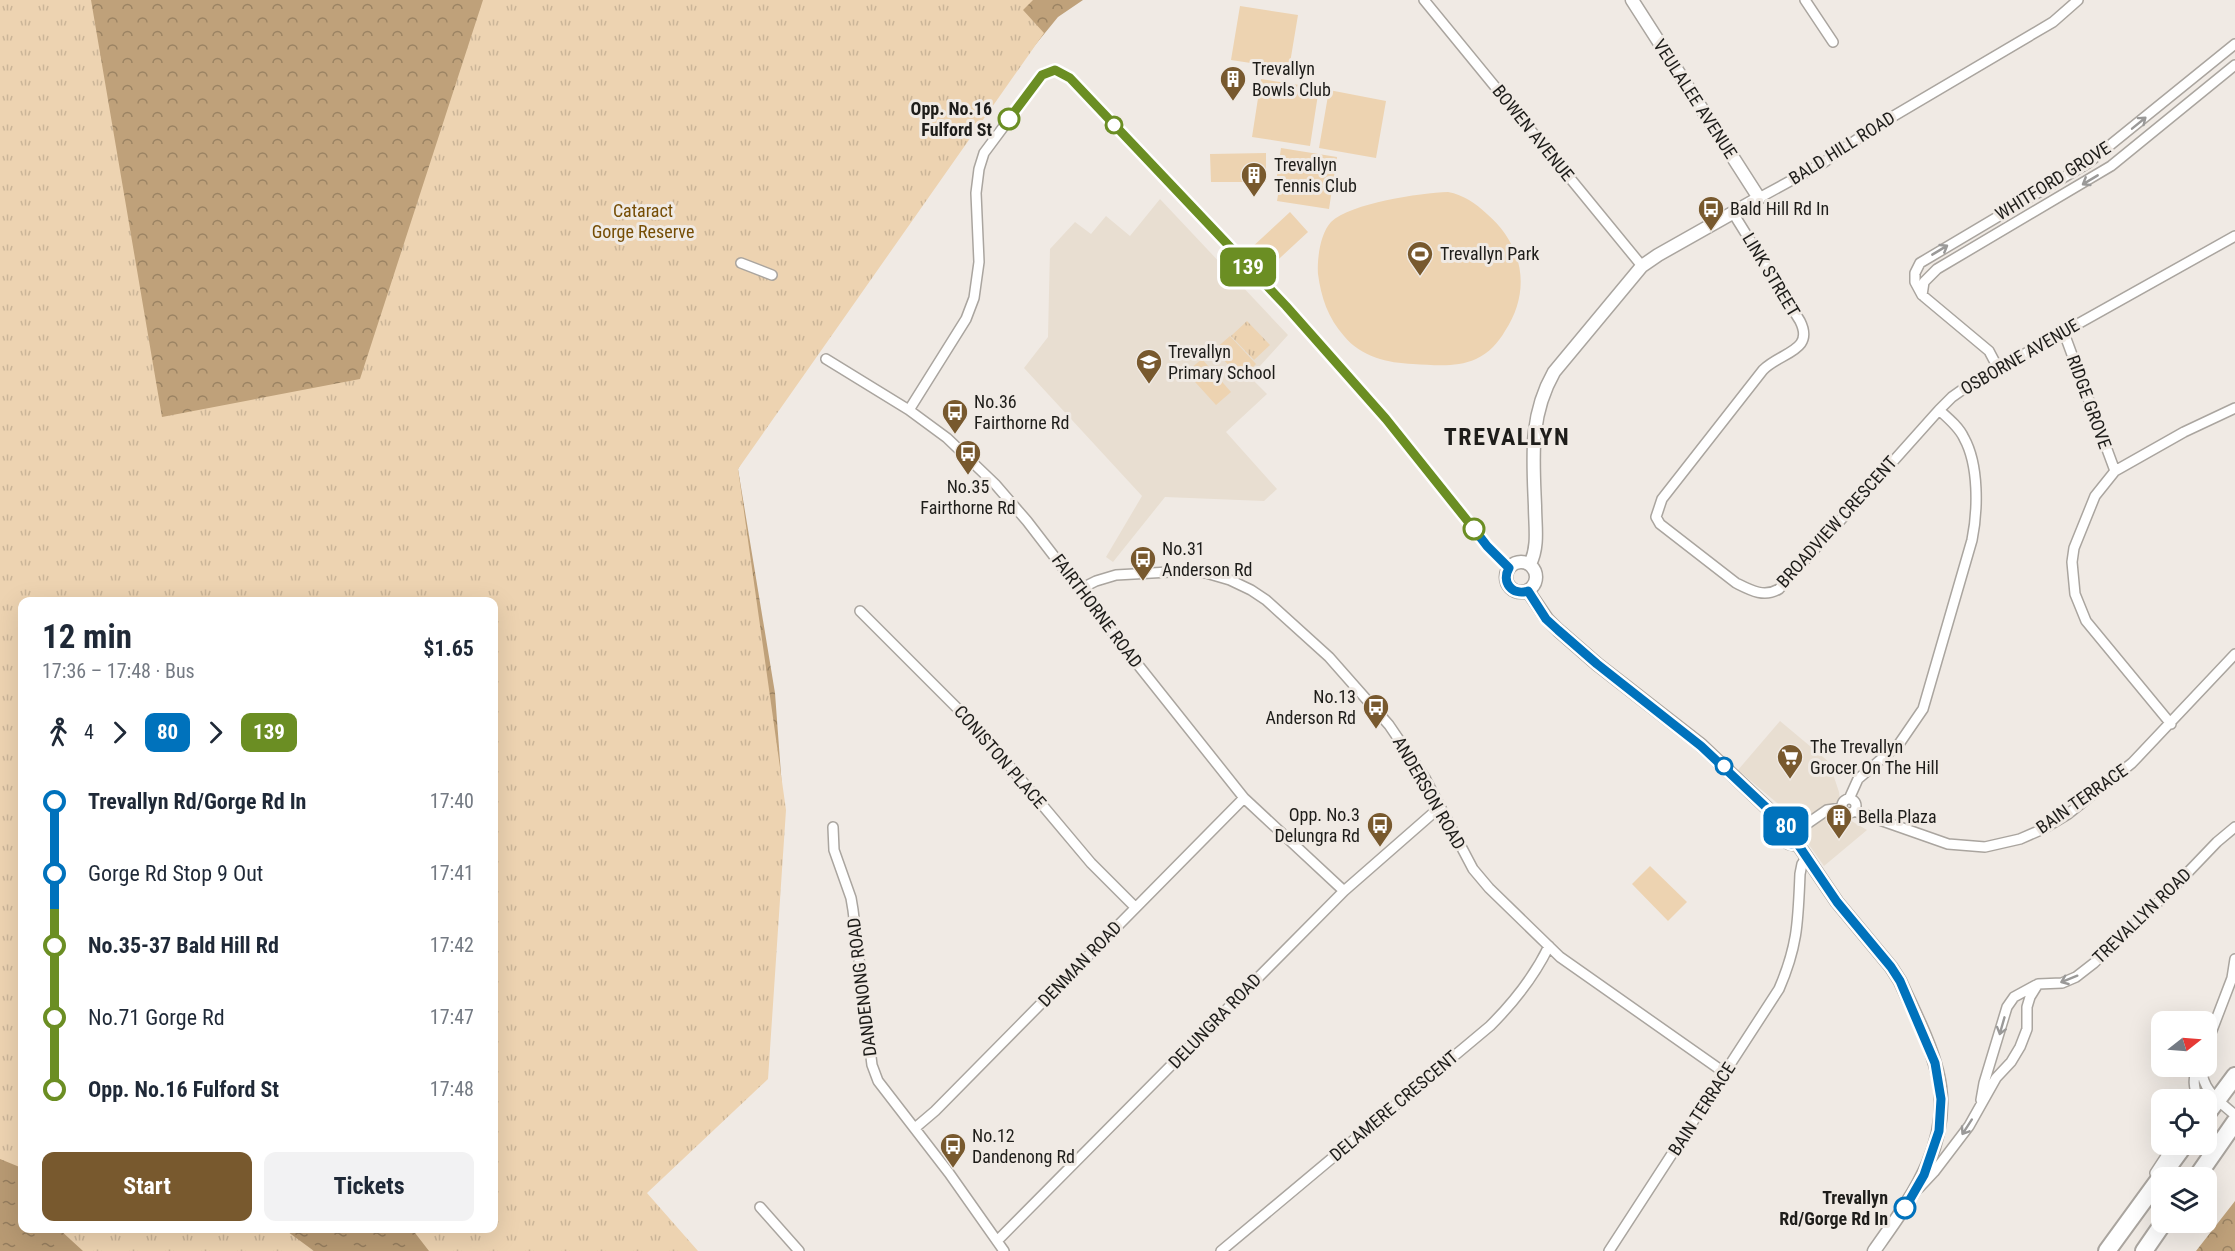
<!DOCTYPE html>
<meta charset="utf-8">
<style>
body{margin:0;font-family:"Roboto Condensed",sans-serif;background:#f2f2f3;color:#1f2937;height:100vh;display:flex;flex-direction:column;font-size:22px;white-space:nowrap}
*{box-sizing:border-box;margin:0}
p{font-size:20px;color:#747a83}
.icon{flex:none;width:33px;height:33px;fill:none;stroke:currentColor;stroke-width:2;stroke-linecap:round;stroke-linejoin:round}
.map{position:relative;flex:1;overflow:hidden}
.sheet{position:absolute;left:18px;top:597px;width:480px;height:636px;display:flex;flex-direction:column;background:#fff;border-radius:12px;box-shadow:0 6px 24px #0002}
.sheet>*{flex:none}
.badge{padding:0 12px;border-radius:9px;font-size:21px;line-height:39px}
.needle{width:39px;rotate:73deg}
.controls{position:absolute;left:2151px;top:1011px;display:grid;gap:12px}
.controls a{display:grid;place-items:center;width:66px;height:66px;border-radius:12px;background:#fff;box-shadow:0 6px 24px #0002;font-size:30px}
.map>.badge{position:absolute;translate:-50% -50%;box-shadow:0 0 0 3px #fff}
.legs{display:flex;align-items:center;gap:9px;height:66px;padding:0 24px;font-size:20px}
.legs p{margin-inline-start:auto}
.head{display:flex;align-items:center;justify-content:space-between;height:102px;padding:0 24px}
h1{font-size:33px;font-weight:700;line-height:45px}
.primary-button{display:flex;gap:12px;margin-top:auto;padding:12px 24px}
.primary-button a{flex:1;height:69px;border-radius:12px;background:#78592e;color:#fff;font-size:24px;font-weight:700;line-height:69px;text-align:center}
.primary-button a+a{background:#f2f2f3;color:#1f2937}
ul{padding:0 24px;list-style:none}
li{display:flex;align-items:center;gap:21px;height:72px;font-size:22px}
li i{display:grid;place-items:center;width:9px;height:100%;margin:0 8px;background:currentColor}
li i::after{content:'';width:15px;height:15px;margin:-8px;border:4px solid;border-radius:50%;background:#fff}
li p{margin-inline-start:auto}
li:first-child i{background:linear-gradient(#0000 50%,currentColor 0)}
li:last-child i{background:linear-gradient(currentColor 50%,#0000 0)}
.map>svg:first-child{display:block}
.built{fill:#e8ded1}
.forest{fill:url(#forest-crowns)}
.park{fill:url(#park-tufts);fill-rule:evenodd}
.pitch{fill:#edd3b1}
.water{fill:url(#water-ripples)}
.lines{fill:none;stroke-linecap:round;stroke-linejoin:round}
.minor-casing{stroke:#aaa59f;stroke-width:12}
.tertiary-casing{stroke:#aaa59f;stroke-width:15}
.trunk-casing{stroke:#aaa59f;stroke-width:20}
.minor{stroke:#fff;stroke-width:9}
.tertiary{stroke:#fff;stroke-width:12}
.trunk{stroke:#fff;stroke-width:16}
.oneway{stroke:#9a9998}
.line-1-casing{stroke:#fff;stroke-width:14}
.line-2-casing{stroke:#fff;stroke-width:14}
.line-1{stroke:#0072bc;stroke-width:9}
.line-2{stroke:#6b8e23;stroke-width:9}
.stop-2-dot{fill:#fff;stroke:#6b8e23;stroke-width:3}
.stop-1-dot{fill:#fff;stroke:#0072bc;stroke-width:3}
.labels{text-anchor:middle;stroke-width:6;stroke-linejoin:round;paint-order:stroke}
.poi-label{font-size:18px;fill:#1e1d1a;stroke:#f0eae4;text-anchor:start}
.street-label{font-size:18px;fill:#1e1d1a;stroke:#f0eae4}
.stop-label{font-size:18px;font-weight:bold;fill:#1e1d1a;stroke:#f0eae4;text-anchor:end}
.park-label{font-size:18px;fill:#754d05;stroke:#f0eae4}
.district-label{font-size:24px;font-weight:bold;letter-spacing:1.5px;fill:#1e1d1a;stroke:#f0eae4}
</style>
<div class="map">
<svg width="2235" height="1251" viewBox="0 0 2235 1251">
<defs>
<pattern id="forest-crowns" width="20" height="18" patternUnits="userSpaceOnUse" patternTransform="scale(1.5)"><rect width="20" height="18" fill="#bfa17a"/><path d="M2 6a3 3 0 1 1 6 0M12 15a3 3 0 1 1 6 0" fill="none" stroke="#9b8363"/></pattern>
<pattern id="park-tufts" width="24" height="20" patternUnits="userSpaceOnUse" patternTransform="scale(1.5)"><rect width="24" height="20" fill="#edd3b1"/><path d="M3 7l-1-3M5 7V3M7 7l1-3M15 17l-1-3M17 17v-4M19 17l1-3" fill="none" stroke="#cbb598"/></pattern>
<pattern id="water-ripples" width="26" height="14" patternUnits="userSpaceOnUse" patternTransform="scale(1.5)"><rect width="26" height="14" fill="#b89a73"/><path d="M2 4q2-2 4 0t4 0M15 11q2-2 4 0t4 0" fill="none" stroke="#957d5e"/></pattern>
</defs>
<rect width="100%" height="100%" fill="#f0eae4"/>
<path class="built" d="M1160 199 1288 335 1250 377 1267 394 1226 432 1277 489 1264 501 1165 497 1113 562 1106 557 1142 496 1024 368 1048 337 1050 249 1075 222 1091 234 1106 216 1130 236Z
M1780 721 1829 762 1839 792 1841 809 1848 819 1867 830 1824 866 1807 842 1810 831 1738 770Z"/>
<path class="forest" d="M0 0H1083L1058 17 827 300 738 469 775 693 784 815 494 1228V602H22Z
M2235 1201V1251H2196Z"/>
<path class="park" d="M0 0H91L162 417 360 379 483 0H1033L1023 10 1044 33 738 469 786 810 768 1079 647 1193 698 1251H0ZM22 602H494V1228H22Z
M1247 321 1270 345 1254 360 1231 336Z"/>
<path class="pitch" d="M1240 6 1298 15 1289 69 1231 60Z
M1261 79 1319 88 1310 146 1252 137Z
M1329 90 1386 101 1376 158 1319 148Z
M1281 148 1337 157 1329 209 1277 201 1281 177 1277 176Z
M1266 153V182H1211L1210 154Z
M1448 192C1464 195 1475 203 1487 214 1523 245 1532 290 1505 331 1498 343 1489 353 1476 359 1456 368 1434 365 1413 364 1388 363 1361 357 1344 336 1328 318 1321 297 1318 274 1317 259 1320 234 1331 222 1351 203 1420 193 1448 192Z
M1290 212 1308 232 1268 269 1250 249Z
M1230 336 1256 364 1242 379 1214 350Z
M1202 359 1231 392 1216 405 1186 372Z
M1650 866 1687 902 1668 921 1632 884Z"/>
<path class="water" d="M0 1159 22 1168V1228L59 1229 83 1251H0Z
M284 1229H412L429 1251H314Z"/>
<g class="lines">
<g class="minor-casing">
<path id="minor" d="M1424 0 1642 266
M1805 0 1833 42
M1759 198 1823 163 1875 127 2053 22 2078 0
M1733 213 1800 321C1815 351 1781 352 1763 370L1662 499 1656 517 1660 524 1736 583C1750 590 1764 598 1779 589L1939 410
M741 263 772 275
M1922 295 1924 282 1937 269 2111 166 2235 65
M2064 333 2115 471
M826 359 909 410 947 438 995 484 1027 521 1127 651 1244 798 1344 891
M1998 368 1989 351 1922 295 1915 282V273L1920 263 2088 163 2235 44
M909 410 966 319 974 298 979 262 976 193 979 169 984 153 1042 75C1053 68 1060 71 1070 78L1286 306 1386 419 1487 546 1509 568
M1080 589 1096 581 1116 575 1187 571 1206 573 1230 580 1251 590 1266 600 1329 657 1389 725 1425 778 1473 869 1489 888 1560 957 1725 1073
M860 611 980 731 1091 863 1135 907
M2171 724 2086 621 2075 594 2072 562 2074 548 2095 496 2115 471 2184 432 2235 408
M1842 806a7 7 0 1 1 14 0a7 7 0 1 1-14 0Z
M1849 799 1858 779 1899 744 1923 709 1972 540C1978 510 1979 465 1964 438 1959 427 1948 418 1939 410L1952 397 1969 385 2235 236
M1854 811 1948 844 1985 847 2020 839 2043 829 2068 814 2132 763 2235 654
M833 827 834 850 851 898 853 910 872 1065 878 1081 949 1173 1004 1251
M1801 828 1827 810 1841 808
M2206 1046 2232 978 2235 959
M2198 1066C2192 1079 2194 1087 2198 1100
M2202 1066C2200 1089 2220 1102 2235 1115
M1981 1100 1984 1083 2007 1007 2014 997 2036 985
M915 1128 935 1111 1244 798
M2155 1173 2174 1144
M1919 1188 1934 1172 1969 1126 1996 1078 2011 1062 2020 1047 2027 1029V1007L2030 997 2038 984 2062 983 2076 977 2094 963 2170 891 2217 842 2235 827
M760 1207 799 1251
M997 1241 1344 891 1440 807
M1221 1251 1490 1026C1513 1003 1535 975 1549 946
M1609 1251 1779 989C1798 945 1798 921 1800 874L1802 864 1806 858"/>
</g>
<g class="tertiary-casing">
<path id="tertiary" d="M1506 577a15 15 0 1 1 30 0a15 15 0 1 1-30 0Z
M1530 564C1539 546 1535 526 1535 506 1533 457 1529 416 1554 372L1642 266 1658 255 1759 198 1632 0
M1528 591 1547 619 1558 630 1597 664 1701 745 1786 826
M1783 834a10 10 0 1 1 20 0a10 10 0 1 1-20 0Z
M1797 843 1837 902 1891 967 1900 981C1913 1010 1929 1040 1937 1071 1955 1141 1912 1197 1874 1251"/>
</g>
<g class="trunk-casing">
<path id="trunk" d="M2206 1115 2235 1076
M2196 1178 2235 1122
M2107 1251 2185 1144
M2144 1251 2164 1222"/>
</g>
<use href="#minor" class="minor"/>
<use href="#tertiary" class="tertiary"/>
<use href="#trunk" class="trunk"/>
</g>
<defs><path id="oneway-shaft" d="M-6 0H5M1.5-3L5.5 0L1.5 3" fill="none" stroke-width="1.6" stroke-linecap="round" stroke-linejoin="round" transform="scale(1.5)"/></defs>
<g class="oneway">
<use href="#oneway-shaft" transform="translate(2139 123) rotate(-39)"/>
<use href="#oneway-shaft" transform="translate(2090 180) rotate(149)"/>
<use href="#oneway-shaft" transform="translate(1940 250) rotate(-31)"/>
<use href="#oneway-shaft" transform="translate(2069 979) rotate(158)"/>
<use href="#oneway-shaft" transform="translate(2002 1026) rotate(106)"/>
<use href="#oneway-shaft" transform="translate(1967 1127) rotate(123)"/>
</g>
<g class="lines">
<g class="line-1-casing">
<path id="line-1" d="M1474 529 1487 546 1509 568C1501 582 1512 596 1528 591L1546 619 1558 630 1597 664 1701 746 1786 826 1782 831 1785 841 1791 844 1797 843 1837 902 1891 967 1900 981 1935 1063 1941 1099 1939 1131 1924 1175 1905 1208"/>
</g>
<g class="line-2-casing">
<path id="line-2" d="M1009 119 1042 75 1055 70 1070 78 1286 306 1386 419 1474 529"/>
</g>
<use href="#line-1" class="line-1"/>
<use href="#line-2" class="line-2"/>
</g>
<defs>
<g id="building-pin" transform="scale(1.35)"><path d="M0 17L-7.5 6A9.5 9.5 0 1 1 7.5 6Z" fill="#78592e" stroke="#f0eae4"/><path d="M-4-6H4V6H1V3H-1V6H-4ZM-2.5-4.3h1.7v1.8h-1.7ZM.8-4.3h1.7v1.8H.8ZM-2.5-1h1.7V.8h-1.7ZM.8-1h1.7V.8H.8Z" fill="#fff"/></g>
<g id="bus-pin" transform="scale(1.35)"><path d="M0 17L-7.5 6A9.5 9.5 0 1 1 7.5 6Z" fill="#78592e" stroke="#f0eae4"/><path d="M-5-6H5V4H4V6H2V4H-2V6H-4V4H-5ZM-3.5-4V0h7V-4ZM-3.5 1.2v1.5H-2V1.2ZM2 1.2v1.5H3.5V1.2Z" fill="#fff"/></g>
<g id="stadium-pin" transform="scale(1.35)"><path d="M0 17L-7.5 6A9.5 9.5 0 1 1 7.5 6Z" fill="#78592e" stroke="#f0eae4"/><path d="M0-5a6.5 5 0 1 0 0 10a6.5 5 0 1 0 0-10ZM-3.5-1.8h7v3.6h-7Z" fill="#fff"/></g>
<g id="school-pin" transform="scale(1.35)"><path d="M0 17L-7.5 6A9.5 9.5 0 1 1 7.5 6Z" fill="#78592e" stroke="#f0eae4"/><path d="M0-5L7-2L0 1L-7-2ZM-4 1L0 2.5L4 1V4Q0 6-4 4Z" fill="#fff"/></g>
<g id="supermarket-pin" transform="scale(1.35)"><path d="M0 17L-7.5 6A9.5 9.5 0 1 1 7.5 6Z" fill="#78592e" stroke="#f0eae4"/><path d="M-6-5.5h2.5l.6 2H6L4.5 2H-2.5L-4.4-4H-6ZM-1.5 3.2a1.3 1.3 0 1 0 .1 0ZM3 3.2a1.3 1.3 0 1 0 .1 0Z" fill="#fff"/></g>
</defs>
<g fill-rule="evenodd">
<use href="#building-pin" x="1233" y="79"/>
<use href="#building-pin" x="1254" y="175"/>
<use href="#bus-pin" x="1711" y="209"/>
<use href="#stadium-pin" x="1420" y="254"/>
<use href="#school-pin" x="1149" y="362"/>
<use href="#bus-pin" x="955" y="412"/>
<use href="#bus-pin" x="968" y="453"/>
<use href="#bus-pin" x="1143" y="559"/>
<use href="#bus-pin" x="1376" y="707"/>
<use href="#supermarket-pin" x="1790" y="757"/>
<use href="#building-pin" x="1839" y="817"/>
<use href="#bus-pin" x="1380" y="825"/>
<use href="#bus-pin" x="953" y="1146"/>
</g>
<g class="stop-2-dot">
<circle cx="1009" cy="119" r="10"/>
<circle cx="1114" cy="125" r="8"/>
<circle cx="1474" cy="529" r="10"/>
</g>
<g class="stop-1-dot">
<circle cx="1724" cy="766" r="8"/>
<circle cx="1905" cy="1208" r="10"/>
</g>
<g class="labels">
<g class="poi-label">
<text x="1252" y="75">Trevallyn<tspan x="1252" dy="21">Bowls Club</tspan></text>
<text x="1274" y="171">Trevallyn<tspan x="1274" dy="21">Tennis Club</tspan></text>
<text x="1730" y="215">Bald Hill Rd In</text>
<text x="1440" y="260">Trevallyn Park</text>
<text x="1168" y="358">Trevallyn<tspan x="1168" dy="21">Primary School</tspan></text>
<text x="974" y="408">No.36<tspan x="974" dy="21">Fairthorne Rd</tspan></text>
<text x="968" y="493" text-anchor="middle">No.35<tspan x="968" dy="21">Fairthorne Rd</tspan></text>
<text x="1162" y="555">No.31<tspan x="1162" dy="21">Anderson Rd</tspan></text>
<text x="1356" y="703" text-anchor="end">No.13<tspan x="1356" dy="21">Anderson Rd</tspan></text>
<text x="1810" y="753">The Trevallyn<tspan x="1810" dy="21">Grocer On The Hill</tspan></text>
<text x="1360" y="821" text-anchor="end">Opp. No.3<tspan x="1360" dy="21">Delungra Rd</tspan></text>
<text x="1858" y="823">Bella Plaza</text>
<text x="972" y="1142">No.12<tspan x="972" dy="21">Dandenong Rd</tspan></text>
</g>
<g class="street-label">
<text transform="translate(1695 99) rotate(57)" y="6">VEULALEE AVENUE</text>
<text transform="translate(1533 133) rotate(51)" y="6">BOWEN AVENUE</text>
<text transform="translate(1842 148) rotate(-32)" y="6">BALD HILL ROAD</text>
<text transform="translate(2053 181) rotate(-32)" y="6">WHITFORD GROVE</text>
<text transform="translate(1771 275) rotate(59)" y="6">LINK STREET</text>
<text transform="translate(2020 357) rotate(-30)" y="6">OSBORNE AVENUE</text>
<text transform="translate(2089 402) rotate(70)" y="6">RIDGE GROVE</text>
<text transform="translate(1837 522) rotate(-48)" y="6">BROADVIEW CRESCENT</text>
<text transform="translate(1097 611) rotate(53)" y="6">FAIRTHORNE ROAD</text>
<text transform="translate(1000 757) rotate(49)" y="6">CONISTON PLACE</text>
<text transform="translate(1429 793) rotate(60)" y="6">ANDERSON ROAD</text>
<text transform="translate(2082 799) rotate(-35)" y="6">BAIN TERRACE</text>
<text transform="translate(2142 916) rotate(-44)" y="6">TREVALLYN ROAD</text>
<text transform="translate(1080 964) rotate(-46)" y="6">DENMAN ROAD</text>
<text transform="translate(862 987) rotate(-97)" y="6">DANDENONG ROAD</text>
<text transform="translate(1215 1021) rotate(-46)" y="6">DELUNGRA ROAD</text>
<text transform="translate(1394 1106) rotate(-40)" y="6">DELAMERE CRESCENT</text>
<text transform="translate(1702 1109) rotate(-57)" y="6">BAIN TERRACE</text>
</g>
<g class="stop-label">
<text x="992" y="115">Opp. No.16<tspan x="992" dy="21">Fulford St</tspan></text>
<text x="1888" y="1204">Trevallyn<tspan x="1888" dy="21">Rd/Gorge Rd In</tspan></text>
</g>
<g class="park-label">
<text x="643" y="217">Cataract<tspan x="643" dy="21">Gorge Reserve</tspan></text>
</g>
<g class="district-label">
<text x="1507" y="445">TREVALLYN</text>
</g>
</g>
</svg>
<div class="controls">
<a><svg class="needle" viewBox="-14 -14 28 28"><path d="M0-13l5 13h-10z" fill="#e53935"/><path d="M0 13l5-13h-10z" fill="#747a83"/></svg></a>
<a><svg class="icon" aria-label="locate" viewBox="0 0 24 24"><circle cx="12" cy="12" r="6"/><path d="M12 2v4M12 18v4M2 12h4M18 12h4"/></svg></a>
<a><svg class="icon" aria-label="layers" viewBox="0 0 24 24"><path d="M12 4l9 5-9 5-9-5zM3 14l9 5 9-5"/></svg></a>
</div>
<b class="badge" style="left:1786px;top:826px;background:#0072bc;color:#fff">80</b>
<b class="badge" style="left:1248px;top:267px;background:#6b8e23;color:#fff">139</b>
<section class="sheet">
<div class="head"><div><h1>12 min</h1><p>17:36 – 17:48 · Bus</p></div><b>$1.65</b></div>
<div class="legs"><svg class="icon" aria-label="walk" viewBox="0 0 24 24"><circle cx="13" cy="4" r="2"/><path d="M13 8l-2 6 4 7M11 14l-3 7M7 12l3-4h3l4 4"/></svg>4<svg class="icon" aria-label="forward" viewBox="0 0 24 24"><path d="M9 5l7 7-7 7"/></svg><b class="badge" style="background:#0072bc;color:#fff">80</b><svg class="icon" aria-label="forward" viewBox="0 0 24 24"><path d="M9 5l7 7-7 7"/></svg><b class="badge" style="background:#6b8e23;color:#fff">139</b></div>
<ul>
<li><i style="color:#0072bc"></i><b>Trevallyn Rd/Gorge Rd In</b><p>17:40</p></li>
<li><i style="color:#0072bc"></i><span>Gorge Rd Stop 9 Out</span><p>17:41</p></li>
<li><i style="color:#6b8e23"></i><b>No.35-37 Bald Hill Rd</b><p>17:42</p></li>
<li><i style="color:#6b8e23"></i><span>No.71 Gorge Rd</span><p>17:47</p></li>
<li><i style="color:#6b8e23"></i><b>Opp. No.16 Fulford St</b><p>17:48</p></li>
</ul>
<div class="primary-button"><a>Start</a><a>Tickets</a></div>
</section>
</div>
